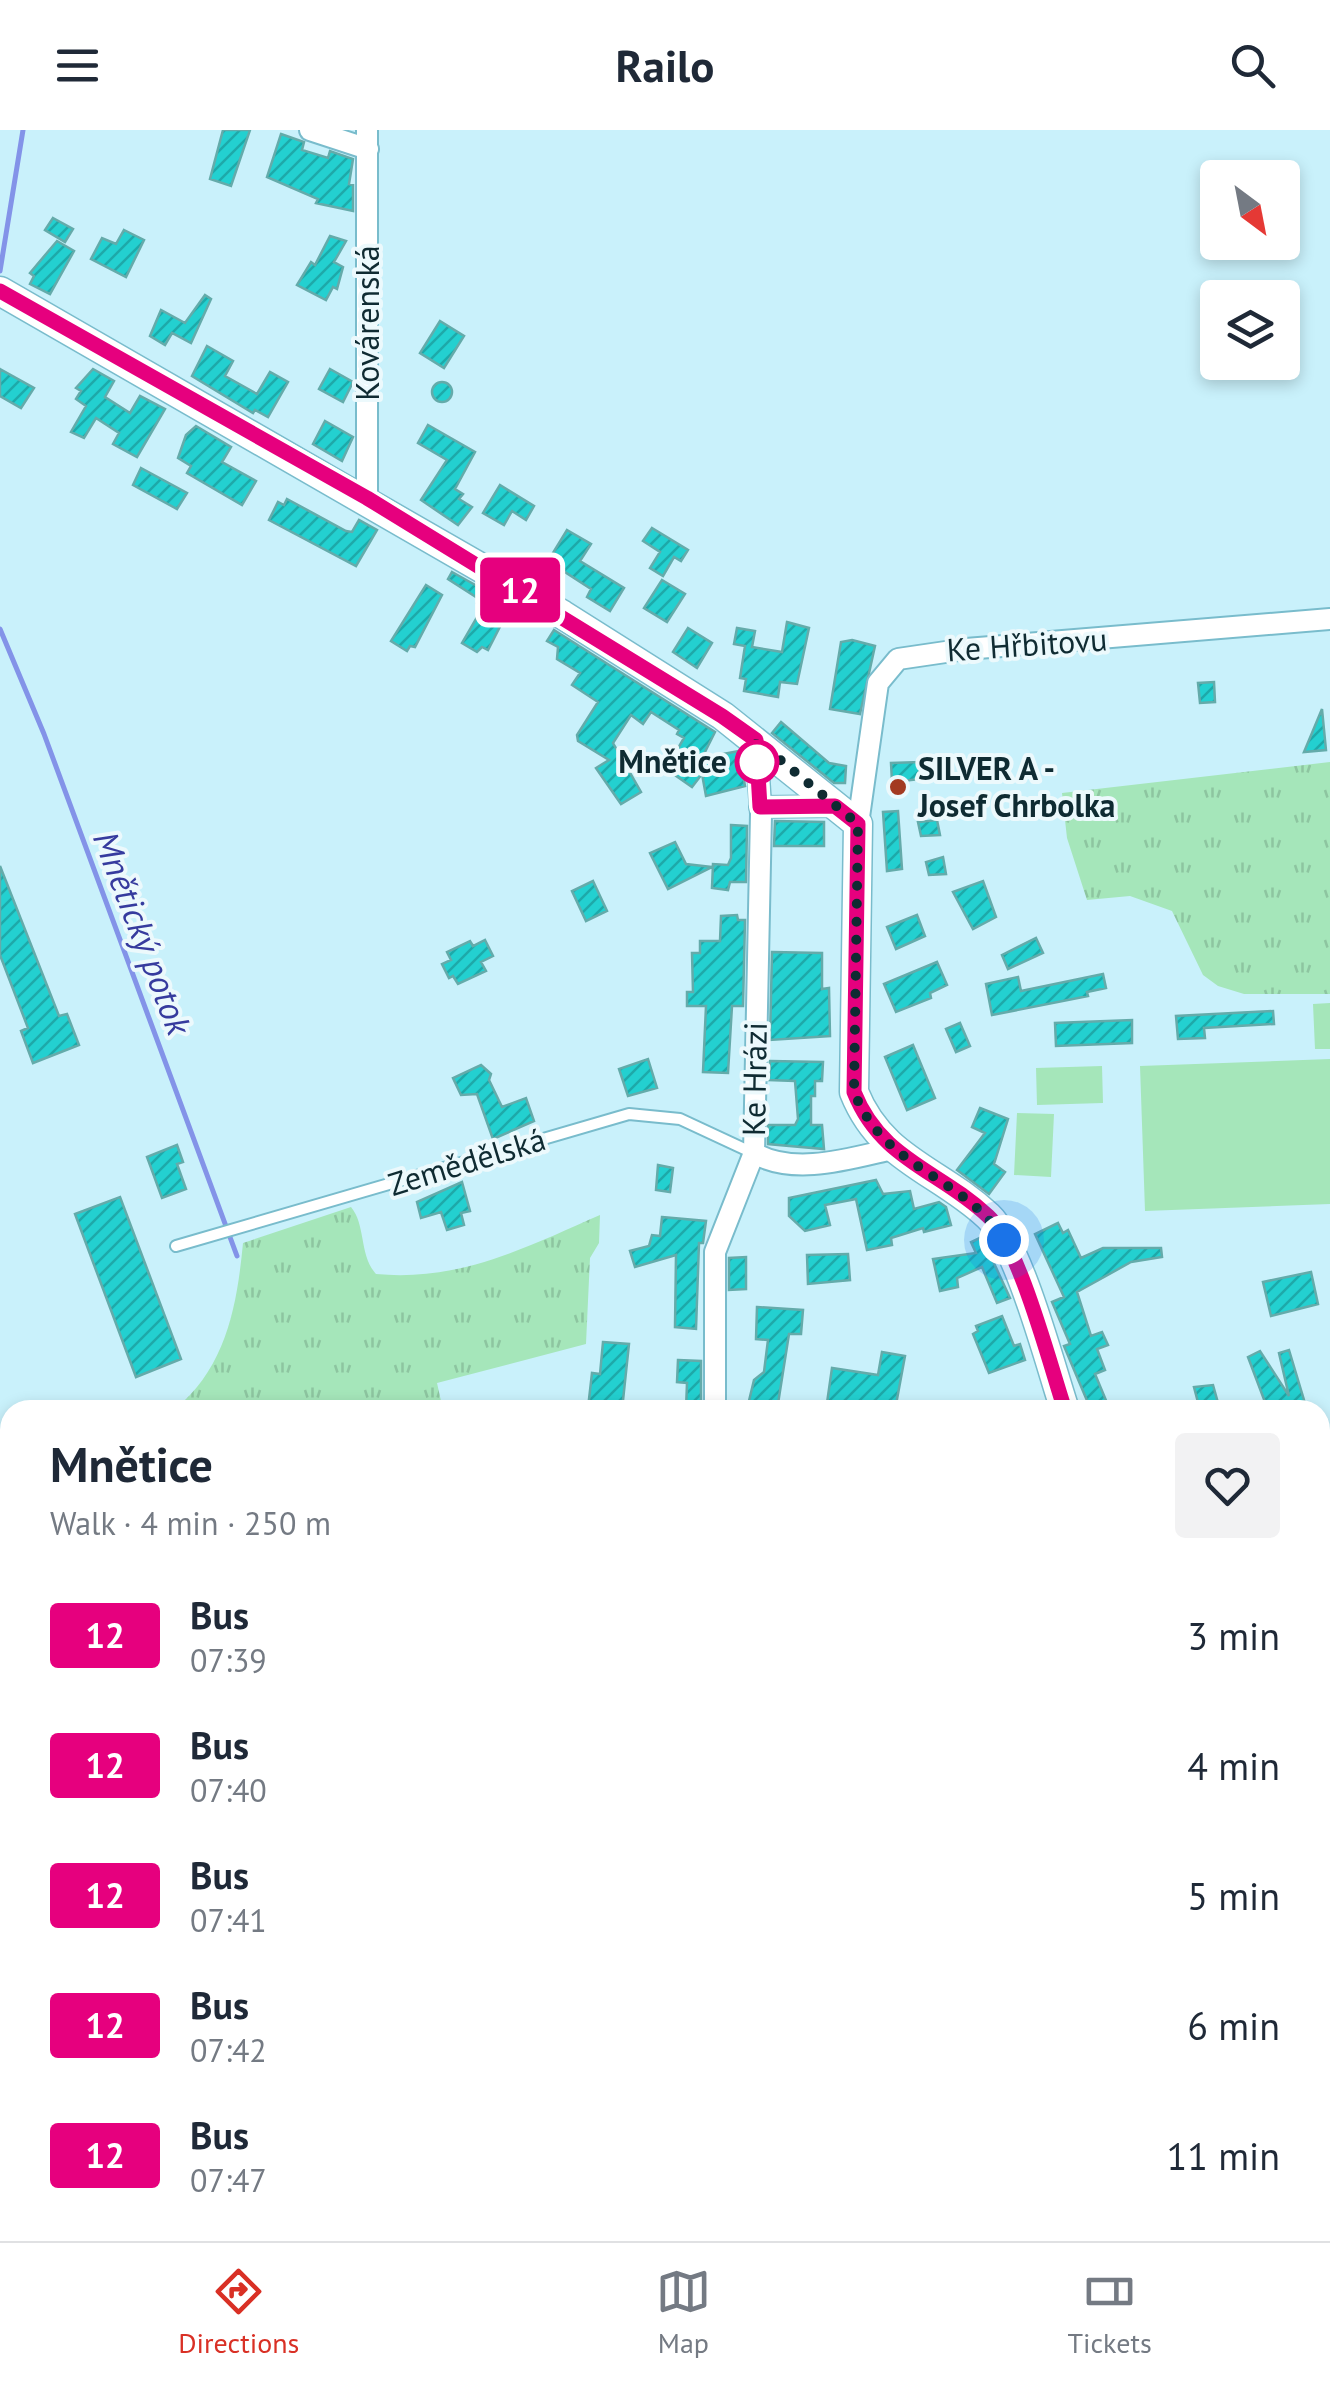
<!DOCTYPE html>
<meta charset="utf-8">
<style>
body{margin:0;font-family:"PT Sans",sans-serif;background:#f2f2f3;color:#1f2937;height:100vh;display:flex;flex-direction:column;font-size:38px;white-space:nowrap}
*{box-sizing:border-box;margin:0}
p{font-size:32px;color:#747a83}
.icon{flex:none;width:55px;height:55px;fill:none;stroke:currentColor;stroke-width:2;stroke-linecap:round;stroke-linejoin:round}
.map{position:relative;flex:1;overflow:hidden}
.details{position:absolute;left:0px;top:1270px;width:1330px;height:842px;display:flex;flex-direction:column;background:#fff;border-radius:30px 30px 0 0;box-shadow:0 5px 15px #0003}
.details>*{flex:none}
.badge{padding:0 20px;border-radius:8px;font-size:35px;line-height:65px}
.needle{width:65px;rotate:148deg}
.fabs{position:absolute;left:1200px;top:30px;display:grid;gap:20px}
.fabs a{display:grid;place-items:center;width:100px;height:100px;border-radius:10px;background:#fff;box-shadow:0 5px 15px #0003;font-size:50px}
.you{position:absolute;width:50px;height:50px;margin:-25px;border:8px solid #fff;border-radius:50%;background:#1a73e8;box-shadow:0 0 0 15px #1a73e833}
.map>.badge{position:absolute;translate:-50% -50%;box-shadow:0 0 0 5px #fff}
.round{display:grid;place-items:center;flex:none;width:105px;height:105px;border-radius:10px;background:#f2f2f3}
.headline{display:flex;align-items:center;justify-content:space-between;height:170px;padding:0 50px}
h1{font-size:48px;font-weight:700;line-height:75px}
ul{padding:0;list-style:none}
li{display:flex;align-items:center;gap:30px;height:130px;padding:0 50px}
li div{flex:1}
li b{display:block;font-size:38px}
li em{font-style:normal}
li .badge{min-width:110px;font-weight:700;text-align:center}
header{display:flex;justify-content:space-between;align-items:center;height:130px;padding:0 50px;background:#fff;font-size:45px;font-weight:700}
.menu{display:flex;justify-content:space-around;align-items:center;height:140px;border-top:2px solid #e0e1e3;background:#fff;font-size:28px;color:#747a83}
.menu a{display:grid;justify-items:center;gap:5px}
.menu .on{color:#d93025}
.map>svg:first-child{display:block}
.grass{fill:url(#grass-tufts)}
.forest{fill:url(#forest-crowns)}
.garden{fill:#a5e6ba}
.water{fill:url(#water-waves)}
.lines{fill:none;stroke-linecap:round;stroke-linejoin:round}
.stream{stroke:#8393e8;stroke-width:5}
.building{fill:url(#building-hatch);stroke:#64abaa;stroke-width:2.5}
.lane-casing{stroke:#79bccc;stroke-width:14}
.street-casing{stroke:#79bccc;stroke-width:24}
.secondary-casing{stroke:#79bccc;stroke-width:31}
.lane{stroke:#fff;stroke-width:10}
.street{stroke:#fff;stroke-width:20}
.secondary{stroke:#fff;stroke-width:28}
.line-casing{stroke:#fff;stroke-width:22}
.line{stroke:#e6007e;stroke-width:15}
.walk{stroke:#0f2b32;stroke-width:10;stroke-dasharray:0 18}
.stop-dot{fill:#fff;stroke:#e6007e;stroke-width:5}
.poi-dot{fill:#a33a21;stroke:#ecf9fc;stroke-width:4}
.labels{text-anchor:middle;stroke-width:8;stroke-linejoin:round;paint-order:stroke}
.street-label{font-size:32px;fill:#0f2b32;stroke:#ecf9fc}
.stop-label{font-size:32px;font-weight:bold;fill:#0f2b32;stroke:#ecf9fc;text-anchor:end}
.poi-label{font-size:32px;font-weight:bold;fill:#0f2b32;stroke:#ecf9fc;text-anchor:start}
.water-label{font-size:35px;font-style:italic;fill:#363b9e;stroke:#ecf9fc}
</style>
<header><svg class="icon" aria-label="menu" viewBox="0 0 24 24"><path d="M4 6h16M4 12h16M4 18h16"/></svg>Railo<svg class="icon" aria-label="search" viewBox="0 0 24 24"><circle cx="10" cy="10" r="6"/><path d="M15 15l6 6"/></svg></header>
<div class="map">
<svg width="1330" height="2111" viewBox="0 0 1330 2111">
<defs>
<pattern id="grass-tufts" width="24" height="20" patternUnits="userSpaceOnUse" patternTransform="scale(2.5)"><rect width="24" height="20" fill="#a5e6ba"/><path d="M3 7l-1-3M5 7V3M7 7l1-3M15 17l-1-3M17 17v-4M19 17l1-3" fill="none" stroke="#8dc5a0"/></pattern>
<pattern id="forest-crowns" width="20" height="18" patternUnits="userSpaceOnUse" patternTransform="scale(2.5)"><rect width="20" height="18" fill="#69cb8f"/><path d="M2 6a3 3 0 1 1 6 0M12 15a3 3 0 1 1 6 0" fill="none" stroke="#5aae7c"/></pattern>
<pattern id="water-waves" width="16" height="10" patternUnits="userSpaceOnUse" patternTransform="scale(2.5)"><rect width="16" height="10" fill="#8393e8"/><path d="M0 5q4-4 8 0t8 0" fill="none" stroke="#6a78bd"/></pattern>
<pattern id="building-hatch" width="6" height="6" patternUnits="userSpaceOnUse" patternTransform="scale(2.5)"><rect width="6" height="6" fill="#23d0d0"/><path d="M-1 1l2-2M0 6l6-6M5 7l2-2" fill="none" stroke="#1da9a9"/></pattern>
</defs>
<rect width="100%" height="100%" fill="#c9f1fb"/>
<path class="grass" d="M1330 632V864H1244L1218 856 1203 845 1172 781 1130 766 1087 770 1067 708 1062 663Z
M351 1077C366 1095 359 1125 376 1144 459 1152 527 1117 600 1085L599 1113 590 1128 586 1214 437 1253 443 1280H174C226 1238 237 1176 243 1113Z
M0 1302 10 1305V2102L469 2103 462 2111H0V1520L8 1517 5 1505 0 1506Z
M1330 1489V1771L1320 1788V1499Z
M540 2103H936L925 2111H551Z"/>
<path class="forest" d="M469 2103H541L551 2111H462Z"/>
<path class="garden" d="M1330 873V919H1315L1313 874Z
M1330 929V1074L1145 1081 1140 936Z
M1102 936 1103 973 1037 975 1036 938Z
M1017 983 1054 984 1051 1047 1014 1045Z"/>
<path class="water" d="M1330 1806V1894L1320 1905V1820Z
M959 2103V2102L1057 2103 1040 2111H945Z"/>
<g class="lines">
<path class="stream" d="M0 141 23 0
M0 499 44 604 237 1126"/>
</g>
<path class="building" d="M223 0H250L231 56 210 49Z
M281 4 304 12 302 20 328 28 330 21 353 29 349 54 353 55V81L316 73 318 69 267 47Z
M53 88 73 99 65 112 45 100Z
M124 100 144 110 126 147 91 129 102 108 116 114Z
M330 106 346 111 334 132 343 137 337 159 333 157 326 170 297 155 311 132 315 135Z
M57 111 74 121 50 164 30 154 34 146 30 143Z
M205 165 211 169 191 213 172 203 165 215 150 206 161 180 185 193Z
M440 191 464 206 444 238 420 223Z
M207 216 233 231 225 246 257 264 270 242 288 252 268 287 255 280 253 283 192 246Z
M0 239 34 258 21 278 0 266Z
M93 239 114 251 105 267 130 283 140 266 165 279 137 327 113 314 119 303 96 288 84 308 71 302 86 276 76 269 81 261 76 258Z
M330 239 353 252 343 272 319 259Z
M432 262a10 10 0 1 1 20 0a10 10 0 1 1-20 0Z
M325 291 353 307 342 331 313 314Z
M428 295 475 322 455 359 463 364 459 369 472 377 458 395 421 370 447 330 418 313Z
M196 296 231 317 222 332 256 351 242 375 187 343 191 336 178 328 186 305Z
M141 338 187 363 177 379 133 355Z
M500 355 534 376 526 390 512 381 504 395 483 383Z
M287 369 346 401 352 402 359 390 377 400 356 436 269 390 278 372 284 375Z
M652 398 688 420 681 431 674 427 663 446 650 438 660 422 643 411Z
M567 400 591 414 580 431 624 458 610 481 587 467 591 459 548 431Z
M452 442 511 475 488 520 482 517 477 522 462 513 483 477 477 473 479 469 448 449Z
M662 450 685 464 667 492 644 478Z
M426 455 442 465 415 517 410 516 407 521 391 511Z
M787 492 809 498 797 554 780 552 778 567 744 561 746 549 740 548 745 516 734 514 737 498 755 501 752 517 782 522Z
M688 498 712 513 697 538 673 522Z
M554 500 715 602 702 628 739 621 745 656 706 666 702 644 692 657 666 639 684 608 677 604 679 600 651 582 643 594 631 585 613 613 641 662 621 674 596 638 609 630 578 611 577 605 598 572 572 555 580 543 557 529 558 517 547 511Z
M852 510 875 516 860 584 830 579 841 512Z
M1214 552 1215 572 1200 573 1198 553Z
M1322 579 1326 620 1304 622Z
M781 592 829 633 846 636 845 653H834L772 603Z
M920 632 921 649 892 652 891 633Z
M898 681 902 739 887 741 883 682Z
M937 690 940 705 921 706 918 692Z
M775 691 824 692V716H774Z
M731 695 747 696 746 752H730L728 760 712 758 713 734 728 735 731 728Z
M675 712 686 734 712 737 668 759 650 723Z
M943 727 946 744 929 745 926 732Z
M0 736 59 886 67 884 79 915 33 933 21 901 28 898 0 825Z
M593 751 607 781 586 791 572 761Z
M983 751 996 787 973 799 953 762Z
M737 785 738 790H745L743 876H732L728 943 703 942 706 876H687V862H693L692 823H700V811H720L721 786Z
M917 785 925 806 896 819 887 797Z
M1036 808 1043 823 1008 839 1002 825Z
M485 810 493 826 481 832 486 841 458 854 453 846 449 848 442 834 451 830 447 822 470 811 473 816Z
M772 822 822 823V859L829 858 830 906 770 910Z
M937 832 947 855 930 863 931 868 896 882 884 854Z
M1103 844 1106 858 1087 862 1088 866 992 885 986 854 1018 847 1021 861Z
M1273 881 1274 894 1204 898 1205 908 1178 909 1176 886Z
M1132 890V913L1056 916 1055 893Z
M960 893 970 916 956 922 946 899Z
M913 915 935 968 907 980 885 927Z
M648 929 657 958 628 966 619 939Z
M770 931 823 932 822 951H815V966H811V995H822L824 1019 768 1014V995H795L798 989 795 951 769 950Z
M481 935 491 944 489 950 502 977 526 968 534 991 493 1009 477 964 461 965 453 948Z
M980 978 1008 989 994 1034 1005 1042 989 1064 957 1040 985 1003 972 997Z
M177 1015 183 1032 177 1034 186 1059 162 1068 147 1027Z
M658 1035 673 1038 670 1062 656 1060Z
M876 1050 883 1064 910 1061 914 1079 939 1072 946 1077 951 1095 924 1102 923 1098 891 1108 892 1115 867 1120 856 1069 825 1075 830 1095 805 1101 789 1086V1068Z
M462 1052 470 1081 461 1083 464 1095 447 1100 441 1082 421 1088 417 1072Z
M120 1067 181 1229 136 1247 75 1084Z
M662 1087 706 1091 703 1113H699L696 1199 675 1197 676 1125 635 1137 630 1121 649 1116 652 1105 660 1106Z
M1058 1093 1063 1103 1068 1100 1081 1128 1103 1118H1161L1162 1127 1131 1132 1077 1162 1091 1206 1102 1202 1108 1215 1097 1219 1105 1240 1095 1244 1110 1280H1091L1064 1216 1070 1214 1052 1172 1064 1167 1035 1104Z
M982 1107 1010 1168 997 1173 982 1137 957 1148 958 1157 940 1161 933 1129 976 1123 971 1112Z
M848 1124 850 1150 808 1154 807 1125Z
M746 1127V1159L729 1160V1128Z
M1311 1142 1318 1174 1271 1186 1263 1152Z
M757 1177 803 1180 801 1204H789L777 1280H753L749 1271 754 1250 764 1242 768 1210 756 1209Z
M1002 1186 1014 1216 1020 1214 1025 1230 989 1243 973 1204 978 1201 976 1196Z
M603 1212 629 1214 622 1280 588 1278 592 1243 600 1244Z
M1289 1220 1307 1280H1268L1248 1227 1260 1221 1289 1266 1279 1223Z
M882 1222 905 1226 895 1280H826L832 1238 878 1245Z
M678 1230 701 1231V1280H686L687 1253 677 1252Z
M1213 1255 1220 1280H1200L1194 1257Z"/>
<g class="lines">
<g class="lane-casing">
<path id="lane" d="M176 1116 629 984 680 989 753 1023"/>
</g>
<g class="street-casing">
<path id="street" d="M310 0 368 19
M367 0V368
M760 677 835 676
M858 694 878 553 898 529 966 519 1330 489
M754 1023C794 1046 848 1029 892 1019
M715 1280V1122L754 1023 761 684 756 610"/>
</g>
<g class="secondary-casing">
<path id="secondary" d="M0 161 563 485 723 586 858 694 854 962C881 1030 939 1040 988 1086 1019 1115 1050 1235 1065 1280
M1320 1331 1330 1335"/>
</g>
<use href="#lane" class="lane"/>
<use href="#street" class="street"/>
<use href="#secondary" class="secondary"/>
</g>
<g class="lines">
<g class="line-casing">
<path id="line" d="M0 161 367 368 722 586 756 610 760 677 835 676 858 694 854 962C881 1030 939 1040 988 1086 1019 1115 1050 1235 1065 1280"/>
</g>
<use href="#line" class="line"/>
<path class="walk" d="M757 632 756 610 858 694 854 962C886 1042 964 1045 1004 1110"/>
</g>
<circle class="stop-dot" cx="757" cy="632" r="20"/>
<circle class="poi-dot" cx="898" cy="657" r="10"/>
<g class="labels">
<g class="street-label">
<text transform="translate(368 193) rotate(-90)" y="11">Kovárenská</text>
<text transform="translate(1027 515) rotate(-4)" y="11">Ke Hřbitovu</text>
<text transform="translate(755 949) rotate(-89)" y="11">Ke Hrázi</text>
<text transform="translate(467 1032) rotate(-17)" y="11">Zemědělská</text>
</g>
<g class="stop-label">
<text x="727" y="643">Mnětice</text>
</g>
<g class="poi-label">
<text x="918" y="650">SILVER A -<tspan x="918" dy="37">Josef Chrbolka</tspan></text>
</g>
<g class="water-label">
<text transform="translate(142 803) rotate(69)" y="12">Mnětický potok</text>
</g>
</g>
</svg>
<div class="fabs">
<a><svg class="needle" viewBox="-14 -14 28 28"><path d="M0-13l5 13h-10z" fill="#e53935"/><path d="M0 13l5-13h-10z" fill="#747a83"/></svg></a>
<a><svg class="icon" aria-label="layers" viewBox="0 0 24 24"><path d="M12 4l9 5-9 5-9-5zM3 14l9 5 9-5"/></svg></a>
</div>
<div class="you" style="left:1004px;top:1110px"></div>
<b class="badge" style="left:520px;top:460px;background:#e6007e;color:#fff">12</b>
<section class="details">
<div class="headline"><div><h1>Mnětice</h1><p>Walk · 4 min · 250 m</p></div><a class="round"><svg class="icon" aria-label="heart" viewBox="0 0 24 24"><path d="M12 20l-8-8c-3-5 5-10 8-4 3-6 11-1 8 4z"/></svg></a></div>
<ul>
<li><span class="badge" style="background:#e6007e;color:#fff">12</span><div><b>Bus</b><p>07:39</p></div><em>3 min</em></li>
<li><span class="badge" style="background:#e6007e;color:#fff">12</span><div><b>Bus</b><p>07:40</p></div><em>4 min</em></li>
<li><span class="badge" style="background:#e6007e;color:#fff">12</span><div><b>Bus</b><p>07:41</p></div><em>5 min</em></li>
<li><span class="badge" style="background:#e6007e;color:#fff">12</span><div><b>Bus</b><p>07:42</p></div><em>6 min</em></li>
<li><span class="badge" style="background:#e6007e;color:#fff">12</span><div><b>Bus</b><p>07:47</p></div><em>11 min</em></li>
</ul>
</section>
</div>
<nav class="menu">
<a class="on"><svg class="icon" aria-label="directions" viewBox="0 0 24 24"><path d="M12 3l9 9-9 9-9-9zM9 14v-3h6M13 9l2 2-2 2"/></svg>Directions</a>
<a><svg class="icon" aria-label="map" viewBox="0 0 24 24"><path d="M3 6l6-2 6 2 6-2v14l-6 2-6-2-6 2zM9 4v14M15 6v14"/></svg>Map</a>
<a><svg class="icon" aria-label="tickets" viewBox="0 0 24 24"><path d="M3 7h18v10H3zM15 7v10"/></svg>Tickets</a>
</nav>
